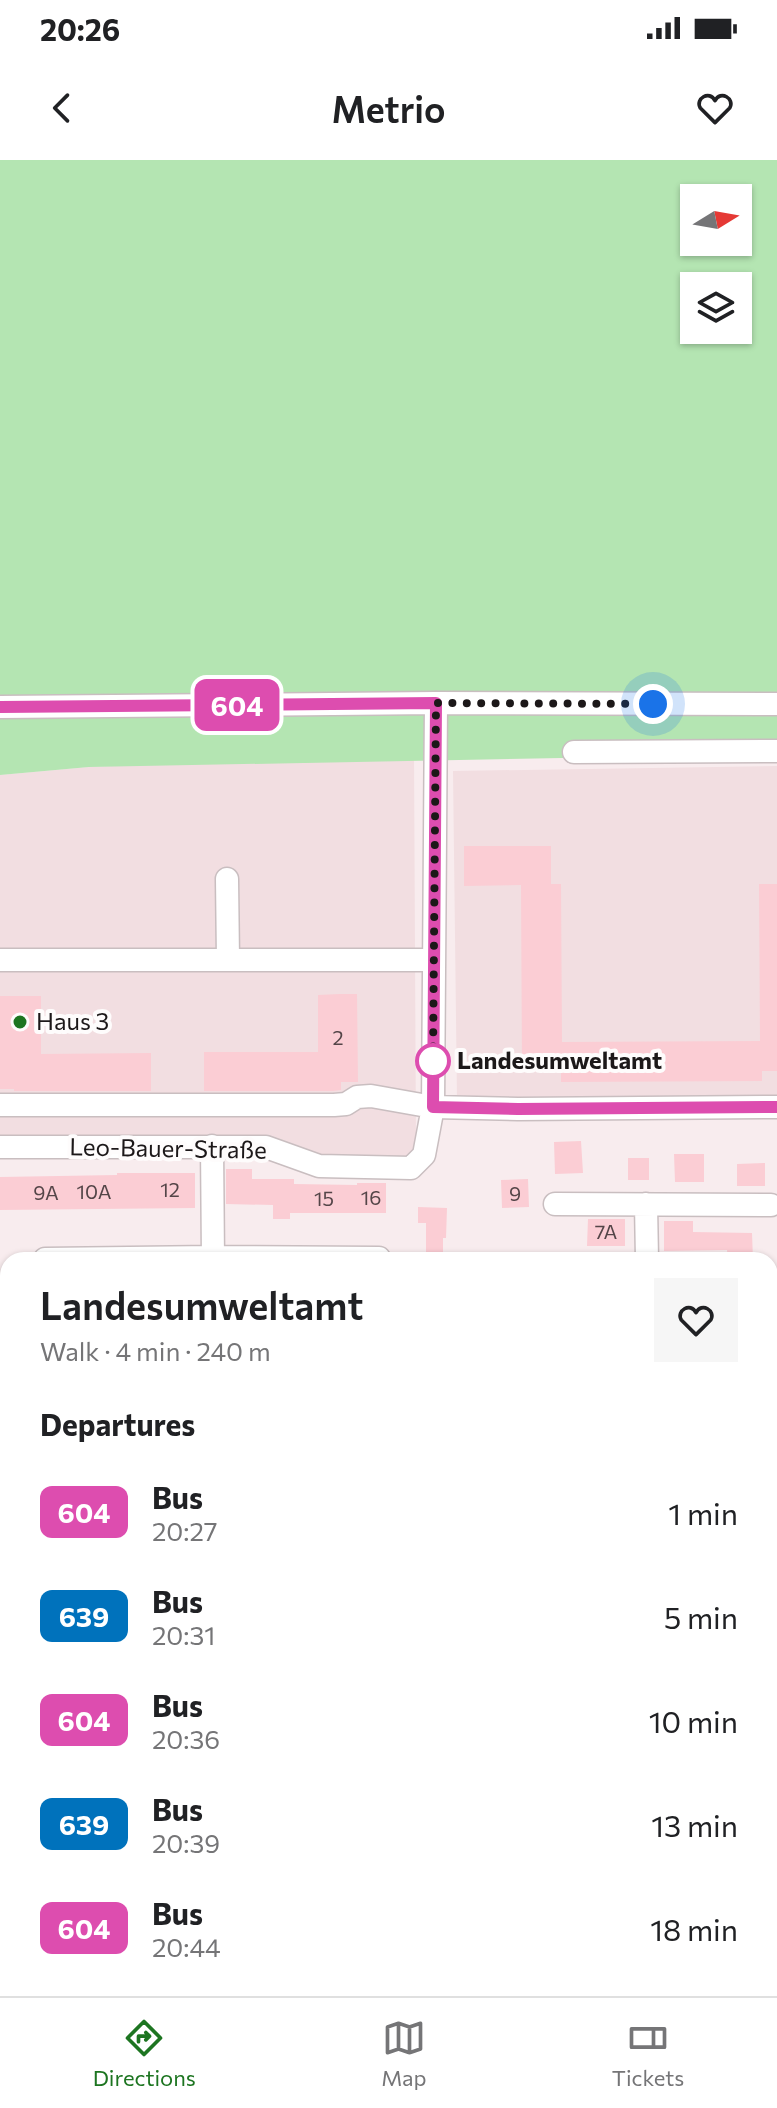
<!DOCTYPE html>
<meta charset="utf-8">
<style>
body{margin:0;font-family:Commissioner,sans-serif;background:#f6f6f6;color:#202124;height:100vh;display:flex;flex-direction:column;font-size:30px;white-space:nowrap}
*{box-sizing:border-box;margin:0}
p{font-size:26px;color:#757577}
.icon{flex:none;width:44px;height:44px;fill:none;stroke:currentColor;stroke-width:2;stroke-linecap:round;stroke-linejoin:round}
.map{position:relative;flex:1;overflow:hidden}
.side{position:absolute;left:0px;top:1092px;width:778px;height:744px;display:flex;flex-direction:column;background:#fff;border-radius:24px 24px 0 0;box-shadow:0 2px 6px #0004}
.side>*{flex:none}
.badge{padding:0 16px;border-radius:12px;font-size:28px;line-height:52px}
.needle{width:52px;rotate:79deg}
.tools{position:absolute;left:680px;top:24px;display:grid;gap:16px}
.tools a{display:grid;place-items:center;width:72px;height:72px;border-radius:0px;background:#fff;box-shadow:0 2px 6px #0004;font-size:40px}
.you{position:absolute;width:40px;height:40px;margin:-20px;border:6px solid #fff;border-radius:50%;background:#1a73e8;box-shadow:0 0 0 12px #1a73e833}
.map>.badge{position:absolute;translate:-50% -50%;box-shadow:0 0 0 4px #fff}
h2{padding:0 40px;font-size:30px;line-height:72px}
.round{display:grid;place-items:center;flex:none;width:84px;height:84px;border-radius:0px;background:#f6f6f6}
.overview{display:flex;align-items:center;justify-content:space-between;height:136px;padding:0 40px}
h1{font-size:38px;font-weight:600;line-height:60px}
ul{padding:0;list-style:none}
li{display:flex;align-items:center;gap:24px;height:104px;padding:0 40px}
li div{flex:1}
li b{display:block;font-size:30px}
li em{font-style:normal}
li .badge{min-width:88px;font-weight:700;text-align:center}
.status{display:flex;justify-content:space-between;align-items:center;height:56px;padding:0 40px;background:#fff;direction:ltr}
.status svg{height:22px;fill:currentColor}
header{display:flex;justify-content:space-between;align-items:center;height:104px;padding:0 40px;background:#fff;font-size:36px;font-weight:600}
.tabs{display:flex;justify-content:space-around;align-items:center;height:112px;border-top:2px solid #e0e0e0;background:#fff;font-size:22px;color:#757577}
.tabs a{display:grid;justify-items:center;gap:4px}
.tabs .active{color:#1d7521}
.map>svg:first-child{display:block}
.built{fill:#f2dee1}
.green{fill:#b4e5b2;fill-rule:evenodd}
.building{fill:#fbcdd4}
.lines{fill:none;stroke-linecap:round;stroke-linejoin:round}
.minor-casing{stroke:#c9bec0;stroke-width:25}
.minor{stroke:#fff;stroke-width:22}
.line-casing{stroke:#fff;stroke-width:18}
.line{stroke:#dd4daf;stroke-width:12}
.walk{stroke:#1c1819;stroke-width:8;stroke-dasharray:0 14.4}
.poi-dot{fill:#1d7521;stroke:#fefcfc;stroke-width:3}
.stop-dot{fill:#fff;stroke:#dd4daf;stroke-width:4}
.labels{text-anchor:middle;stroke-width:8;stroke-linejoin:round;paint-order:stroke}
.number-label{font-size:20px;fill:#544548}
.poi-label{font-size:24px;fill:#1c1819;stroke:#fefcfc;text-anchor:start}
.stop-label{font-size:24px;font-weight:bold;fill:#1c1819;stroke:#fefcfc;text-anchor:start}
.street-label{font-size:24px;fill:#1c1819;stroke:#fefcfc}
</style>
<div class="status"><b>20:26</b><svg viewBox="0 0 49 12"><path d="M0 12V9h3v3zM5 12V6h3v6zM10 12V3h3v9zM15 12V0h3v12zM26 1h20v11H26zM47 4h2v5h-2z"/></svg></div>
<header><svg class="icon" aria-label="back" viewBox="0 0 24 24"><path d="M15 5l-7 7 7 7"/></svg>Metrio<svg class="icon" aria-label="heart" viewBox="0 0 24 24"><path d="M12 20l-8-8c-3-5 5-10 8-4 3-6 11-1 8 4z"/></svg></header>
<div class="map">
<svg width="777" height="1836" viewBox="0 0 777 1836">
<rect width="100%" height="100%" fill="#f8ecee"/>
<path class="built" d="M414 593 416 985 415 990 409 996 325 998 0 978V615L89 607Z
M777 606V939L457 940 453 611Z"/>
<path class="green" d="M0 0H777V594L89 607 0 615ZM694 38H738V82H694ZM694 126H738V170H694Z
M770 1673H773L775 1731H777V1836H0V1777L8 1776V1828H770Z"/>
<path class="building" d="M464 686H551V724H561L562 882 760 881 759 724H777V911H762V921L561 922V912H522L521 725 464 726Z
M340 834H357L358 922H341V930L333 931H204V892H318V835Z
M0 836H41V894L151 893V931H14V929H0Z
M581 981 583 1013 555 1014 554 982Z
M674 994H704V1022H675Z
M628 998H649V1020H628Z
M765 1003V1026H737V1004Z
M226 1009H252V1019H294V1024L357 1025V1023H386V1053H290V1059H273V1045L226 1044Z
M117 1013H195V1048L0 1050V1017L117 1015Z
M528 1019 529 1047 502 1048 501 1020Z
M418 1047 447 1048 446 1078H443V1096H426V1063H418Z
M588 1059H625V1086H587Z
M664 1061H693V1072L752 1073 753 1100H728L727 1090 664 1091Z"/>
<g class="lines">
<g class="minor-casing">
<path id="minor" d="M0 547 436 543 777 544
M574 592 777 591
M227 719 228 800
M0 800H434
M0 945H334L346 944 357 937 371 936 433 947 518 949 777 947
M212 986 213 1100
M0 987H266L319 1006 411 1008 424 995 433 947 436 543
M555 1044 771 1045
M646 1044 647 1100
M45 1099 213 1097 379 1098
M770 1544H777
M0 1548H8"/>
</g>
<use href="#minor" class="minor"/>
</g>
<g class="lines">
<g class="line-casing">
<path id="line" d="M0 547 436 543 433 947 518 949 777 947"/>
</g>
<use href="#line" class="line"/>
<path class="walk" d="M433 901 436 543 653 544"/>
</g>
<circle class="poi-dot" cx="20" cy="862" r="8"/>
<circle class="stop-dot" cx="433" cy="901" r="16"/>
<g class="labels">
<g class="number-label">
<text x="338" y="885">2</text>
<text x="170" y="1037">12</text>
<text x="94" y="1039">10A</text>
<text x="46" y="1040">9A</text>
<text x="515" y="1041">9</text>
<text x="371" y="1045">16</text>
<text x="324" y="1046">15</text>
<text x="606" y="1079">7A</text>
</g>
<g class="poi-label">
<text x="36" y="870">Haus 3</text>
</g>
<g class="stop-label">
<text x="457" y="909">Landesumweltamt</text>
</g>
<g class="street-label">
<text transform="translate(168 989) rotate(1)" y="8">Leo-Bauer-Straße</text>
</g>
</g>
</svg>
<div class="tools">
<a><svg class="needle" viewBox="-14 -14 28 28"><path d="M0-13l5 13h-10z" fill="#e53935"/><path d="M0 13l5-13h-10z" fill="#757577"/></svg></a>
<a><svg class="icon" aria-label="layers" viewBox="0 0 24 24"><path d="M12 4l9 5-9 5-9-5zM3 14l9 5 9-5"/></svg></a>
</div>
<div class="you" style="left:653px;top:544px"></div>
<b class="badge" style="left:237px;top:545px;background:#dd4daf;color:#fff">604</b>
<section class="side">
<div class="overview"><div><h1>Landesumweltamt</h1><p>Walk · 4 min · 240 m</p></div><a class="round"><svg class="icon" aria-label="heart" viewBox="0 0 24 24"><path d="M12 20l-8-8c-3-5 5-10 8-4 3-6 11-1 8 4z"/></svg></a></div>
<h2>Departures</h2>
<ul>
<li><span class="badge" style="background:#dd4daf;color:#fff">604</span><div><b>Bus</b><p>20:27</p></div><em>1 min</em></li>
<li><span class="badge" style="background:#0072bc;color:#fff">639</span><div><b>Bus</b><p>20:31</p></div><em>5 min</em></li>
<li><span class="badge" style="background:#dd4daf;color:#fff">604</span><div><b>Bus</b><p>20:36</p></div><em>10 min</em></li>
<li><span class="badge" style="background:#0072bc;color:#fff">639</span><div><b>Bus</b><p>20:39</p></div><em>13 min</em></li>
<li><span class="badge" style="background:#dd4daf;color:#fff">604</span><div><b>Bus</b><p>20:44</p></div><em>18 min</em></li>
</ul>
</section>
</div>
<nav class="tabs">
<a class="active"><svg class="icon" aria-label="directions" viewBox="0 0 24 24"><path d="M12 3l9 9-9 9-9-9zM9 14v-3h6M13 9l2 2-2 2"/></svg>Directions</a>
<a><svg class="icon" aria-label="map" viewBox="0 0 24 24"><path d="M3 6l6-2 6 2 6-2v14l-6 2-6-2-6 2zM9 4v14M15 6v14"/></svg>Map</a>
<a><svg class="icon" aria-label="tickets" viewBox="0 0 24 24"><path d="M3 7h18v10H3zM15 7v10"/></svg>Tickets</a>
</nav>
